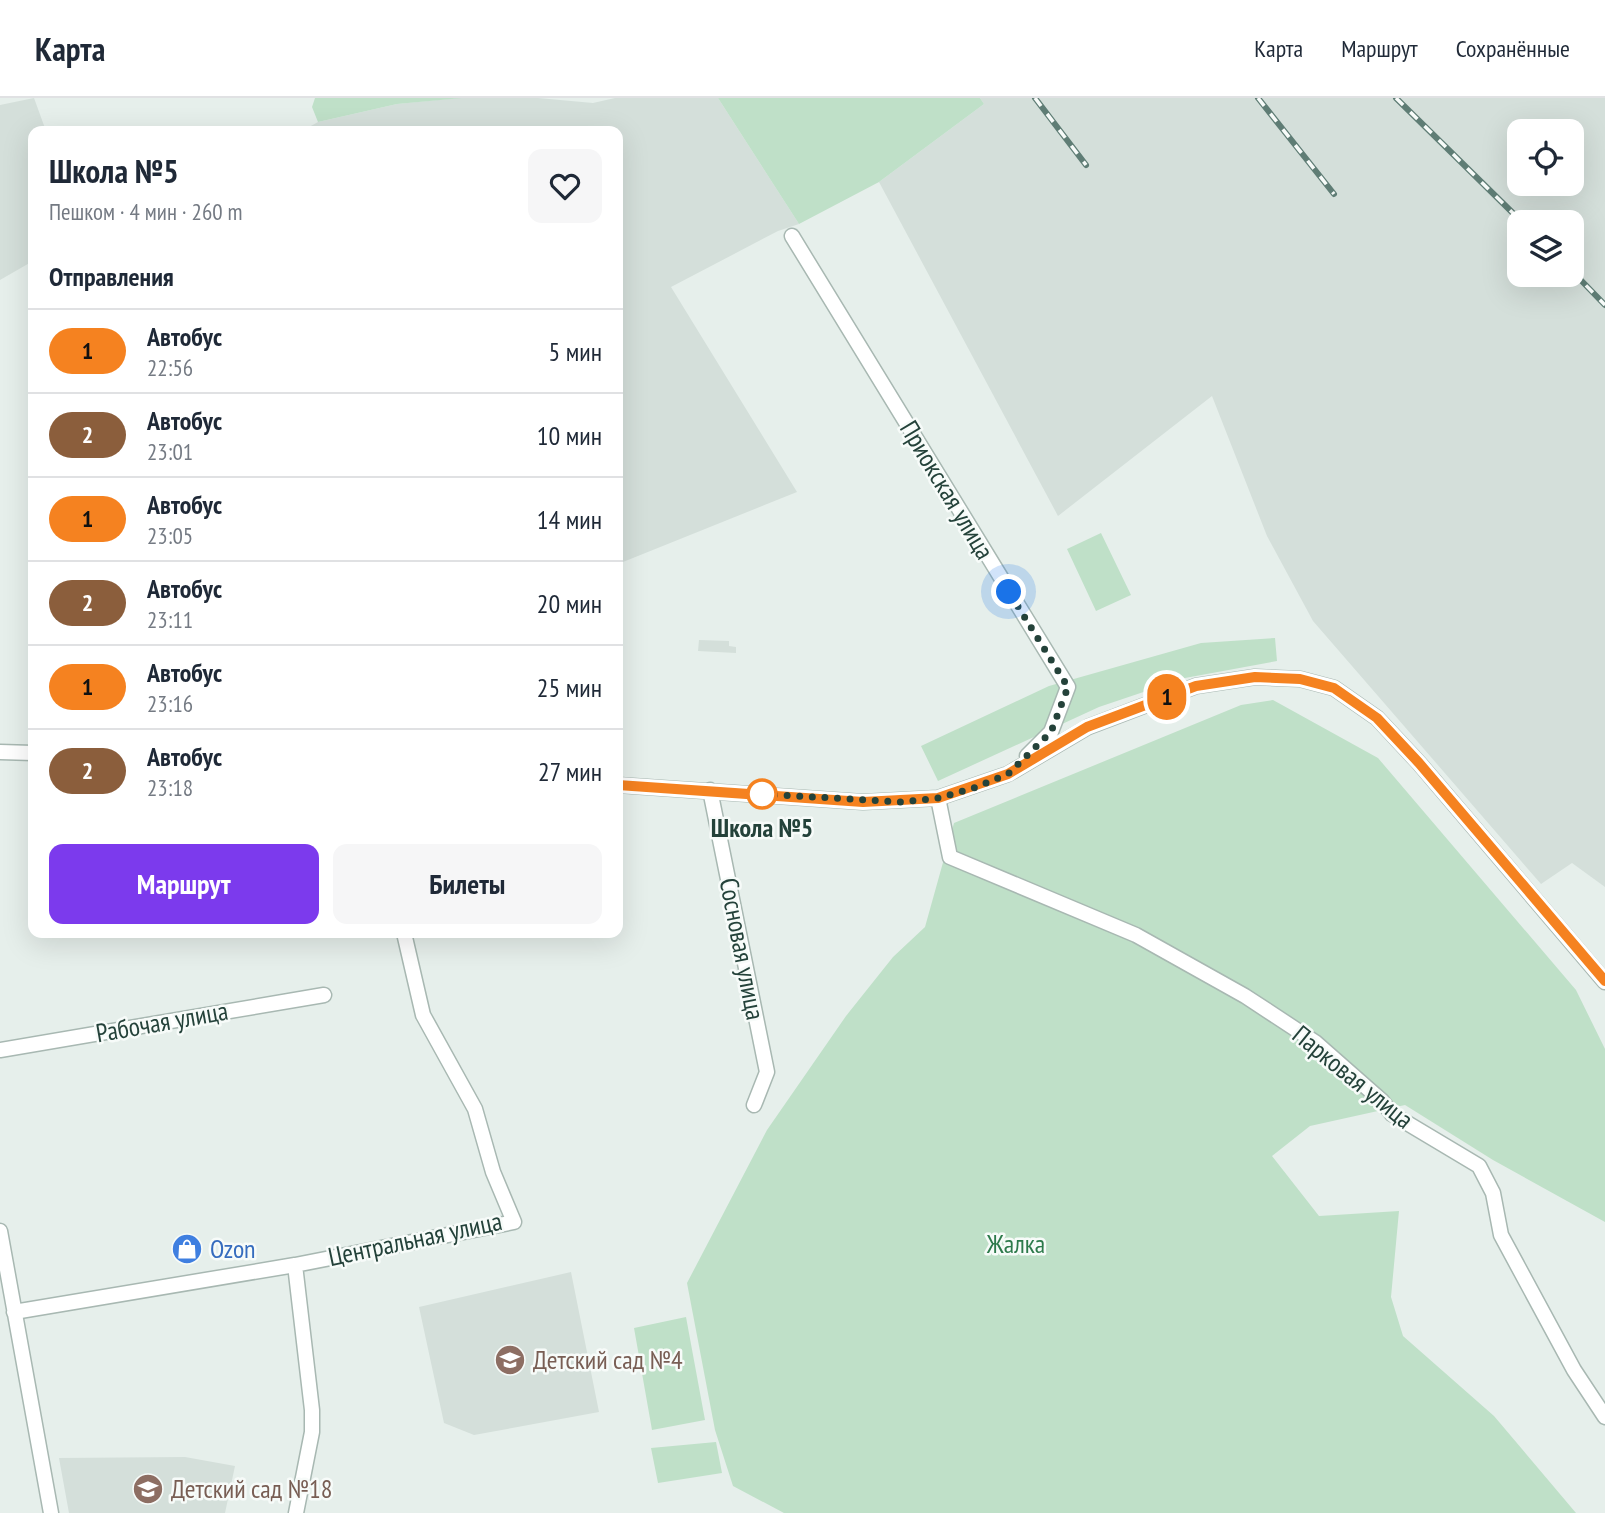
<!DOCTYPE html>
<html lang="ru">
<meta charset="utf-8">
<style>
body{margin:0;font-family:"PT Sans Narrow",sans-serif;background:#f6f6f7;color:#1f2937;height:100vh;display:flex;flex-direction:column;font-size:26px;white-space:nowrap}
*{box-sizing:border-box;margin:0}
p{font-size:23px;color:#747a83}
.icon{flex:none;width:38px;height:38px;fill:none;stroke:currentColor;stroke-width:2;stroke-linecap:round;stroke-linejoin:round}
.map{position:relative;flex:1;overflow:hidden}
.panel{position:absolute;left:28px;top:28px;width:595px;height:812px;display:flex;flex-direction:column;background:#fff;border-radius:14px;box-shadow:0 7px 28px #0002}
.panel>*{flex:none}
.badge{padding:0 14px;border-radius:23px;font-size:24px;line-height:46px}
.controls{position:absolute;left:1507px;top:21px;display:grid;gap:14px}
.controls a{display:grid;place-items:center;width:77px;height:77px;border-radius:14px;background:#fff;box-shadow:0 7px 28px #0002;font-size:35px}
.you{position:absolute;width:35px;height:35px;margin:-18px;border:5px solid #fff;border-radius:50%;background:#1a73e8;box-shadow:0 0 0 10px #1a73e833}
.map>.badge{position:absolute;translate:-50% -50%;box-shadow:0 0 0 4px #fff}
h2{padding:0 21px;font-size:26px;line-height:63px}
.round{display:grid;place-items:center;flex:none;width:74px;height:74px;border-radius:14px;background:#f6f6f7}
.headline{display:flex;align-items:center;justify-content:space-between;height:119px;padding:0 21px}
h1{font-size:33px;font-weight:700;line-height:52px}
.primary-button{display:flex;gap:14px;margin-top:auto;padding:14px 21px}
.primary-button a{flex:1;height:80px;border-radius:14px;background:#7c3aed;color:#fff;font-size:28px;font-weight:700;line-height:80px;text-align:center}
.primary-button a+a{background:#f6f6f7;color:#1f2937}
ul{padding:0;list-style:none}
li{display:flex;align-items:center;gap:21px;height:84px;padding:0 21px;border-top:2px solid #e0e1e3}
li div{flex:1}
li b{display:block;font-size:26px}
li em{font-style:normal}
li .badge{min-width:77px;font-weight:700;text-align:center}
header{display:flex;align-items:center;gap:42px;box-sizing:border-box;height:98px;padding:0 35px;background:#fff;border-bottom:2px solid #e0e1e3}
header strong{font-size:33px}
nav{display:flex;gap:38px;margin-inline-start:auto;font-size:24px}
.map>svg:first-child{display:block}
.built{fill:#d4dfda;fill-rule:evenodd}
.green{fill:#bfe0c8}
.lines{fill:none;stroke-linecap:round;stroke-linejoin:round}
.minor-casing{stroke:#a8b8b2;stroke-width:17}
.minor{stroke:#fff;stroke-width:14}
.rail-casing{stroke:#5f7d75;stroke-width:6}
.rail{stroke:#f7fbf9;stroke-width:3.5;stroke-dasharray:10;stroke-linecap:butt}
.line-casing{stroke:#fff;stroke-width:16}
.line{stroke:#f58220;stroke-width:10}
.walk{stroke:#24423a;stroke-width:7;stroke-dasharray:0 12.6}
.stop-dot{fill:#fff;stroke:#f58220;stroke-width:3.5}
.labels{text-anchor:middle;stroke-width:5;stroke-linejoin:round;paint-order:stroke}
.street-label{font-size:26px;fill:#24423a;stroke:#f7fbf9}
.stop-label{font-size:26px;font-weight:bold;fill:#24423a;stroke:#f7fbf9}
.park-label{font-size:26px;fill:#2d7a4b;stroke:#f7fbf9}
.shop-label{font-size:26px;fill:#366cbe;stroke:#f7fbf9;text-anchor:start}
.education-label{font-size:26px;fill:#785e54;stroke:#f7fbf9;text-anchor:start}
</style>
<header>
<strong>Карта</strong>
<nav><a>Карта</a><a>Маршрут</a><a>Сохранённые</a></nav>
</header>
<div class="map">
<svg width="1605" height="1415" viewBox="0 0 1605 1415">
<rect width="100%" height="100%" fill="#e6efeb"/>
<path class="built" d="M34 0 46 33H33V163L0 182V7Z
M458 0H538L593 5 615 0H718L799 126 778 133 671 189 797 394 618 466V33H302L318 24 397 6Z
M980 0H1605V789L1572 765 1541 786 1313 523 1267 438 1212 298 1058 418 879 84 984 6ZM1519 33H1572V86H1519ZM1519 124H1572V177H1519Z
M699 542 729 543V548L736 549V555L698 553Z
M571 1174 599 1314 474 1337 444 1325 419 1209Z
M185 1359 235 1368 225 1415H69L59 1360Z"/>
<path class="green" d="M315 0H462L397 6 318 24 312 9Z
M718 0H980L984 6 879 84 799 126Z
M1101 435 1131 497 1096 513 1067 451Z
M1275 540 1277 563 1185 580 1099 609 938 683 921 648 1049 588 1201 545Z
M1273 602 1378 660 1576 892 1605 951V1124L1493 1062 1405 1007 1310 1028 1272 1058 1319 1118 1399 1113 1391 1199 1403 1238 1494 1318 1576 1415H784L733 1388 715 1332 687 1185 767 1032 846 918 893 859 925 829 954 725 1241 607Z
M686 1219 705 1322 652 1332 634 1230Z
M716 1344 722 1375 658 1385 651 1350Z"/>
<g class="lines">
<g class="minor-casing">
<path id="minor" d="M792 138 1068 589 1051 634 1027 658
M0 654 33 655
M618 687 863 704 938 700 1008 676 1088 629 1196 588 1255 579 1300 581 1334 590 1377 620 1419 665 1605 884
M710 692 767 974 754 1007
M938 700 950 759 1136 837 1245 898 1315 944 1382 1003 1392 1016 1479 1068 1493 1095 1501 1137 1574 1272 1605 1319
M0 952 324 897
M0 1133 51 1415
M295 1167 312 1312V1334L296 1415
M14 1214 295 1167 514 1124 493 1074 475 1011 423 917 404 835"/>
</g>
<use href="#minor" class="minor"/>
<g class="rail-casing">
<path id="rail" d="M1035 0 1086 67
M1258 0 1334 96
M1396 0 1522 124
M1572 173 1605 207"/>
</g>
<use href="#rail" class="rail"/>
</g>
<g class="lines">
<g class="line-casing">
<path id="line" d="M618 687 863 704 938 700 1008 676 1087 629 1196 588 1255 579 1300 581 1334 590 1377 620 1419 665 1605 883"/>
</g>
<use href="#line" class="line"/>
<path class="walk" d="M762 696 902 704 938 700 974 690 1008 676 1051 634 1068 589 1009 494"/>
</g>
<defs>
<g id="shop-disc" transform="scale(1.575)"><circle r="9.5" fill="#3f7fe0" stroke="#f7fbf9"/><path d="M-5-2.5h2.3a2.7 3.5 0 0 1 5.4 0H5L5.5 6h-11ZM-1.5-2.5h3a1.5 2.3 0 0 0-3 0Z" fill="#fff"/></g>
<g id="school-disc" transform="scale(1.575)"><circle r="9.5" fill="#8d6e63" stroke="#f7fbf9"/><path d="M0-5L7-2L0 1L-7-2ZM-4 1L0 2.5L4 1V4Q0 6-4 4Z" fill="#fff"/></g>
</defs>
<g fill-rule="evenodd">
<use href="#shop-disc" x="187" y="1151"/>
<use href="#school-disc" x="510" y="1262"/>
<use href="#school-disc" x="148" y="1391"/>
</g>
<circle class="stop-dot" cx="762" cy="696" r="14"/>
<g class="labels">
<g class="street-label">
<text transform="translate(947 392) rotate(59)" y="9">Приокская улица</text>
<text transform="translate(742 851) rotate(79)" y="9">Сосновая улица</text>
<text transform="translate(162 924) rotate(-10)" y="9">Рабочая улица</text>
<text transform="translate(1353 979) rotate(39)" y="9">Парковая улица</text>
<text transform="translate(415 1141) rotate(-12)" y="9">Центральная улица</text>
</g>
<g class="stop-label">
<text x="762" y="739">Школа №5</text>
</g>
<g class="park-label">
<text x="1016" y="1155">Жалка</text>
</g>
<g class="shop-label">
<text x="210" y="1160">Ozon</text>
</g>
<g class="education-label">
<text x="533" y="1271">Детский сад №4</text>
<text x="171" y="1400">Детский сад №18</text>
</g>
</g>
</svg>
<div class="controls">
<a><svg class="icon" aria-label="locate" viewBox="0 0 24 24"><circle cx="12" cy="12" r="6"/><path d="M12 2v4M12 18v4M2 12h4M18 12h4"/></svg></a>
<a><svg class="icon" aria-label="layers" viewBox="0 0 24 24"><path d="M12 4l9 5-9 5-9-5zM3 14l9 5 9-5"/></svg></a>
</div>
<div class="you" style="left:1009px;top:494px"></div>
<b class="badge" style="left:1167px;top:599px;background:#f58220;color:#111">1</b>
<section class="panel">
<div class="headline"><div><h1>Школа №5</h1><p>Пешком · 4 мин · 260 m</p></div><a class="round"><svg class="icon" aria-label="heart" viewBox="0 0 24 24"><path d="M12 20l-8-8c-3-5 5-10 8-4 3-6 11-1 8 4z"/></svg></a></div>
<h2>Отправления</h2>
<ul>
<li><span class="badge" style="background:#f58220;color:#111">1</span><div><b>Автобус</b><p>22:56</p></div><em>5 мин</em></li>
<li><span class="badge" style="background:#8b5e3c;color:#fff">2</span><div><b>Автобус</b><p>23:01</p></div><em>10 мин</em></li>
<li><span class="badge" style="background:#f58220;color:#111">1</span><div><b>Автобус</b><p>23:05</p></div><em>14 мин</em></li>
<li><span class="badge" style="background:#8b5e3c;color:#fff">2</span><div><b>Автобус</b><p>23:11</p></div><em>20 мин</em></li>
<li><span class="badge" style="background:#f58220;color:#111">1</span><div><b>Автобус</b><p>23:16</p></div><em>25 мин</em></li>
<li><span class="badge" style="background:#8b5e3c;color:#fff">2</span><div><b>Автобус</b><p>23:18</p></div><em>27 мин</em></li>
</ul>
<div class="primary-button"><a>Маршрут</a><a>Билеты</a></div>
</section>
</div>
